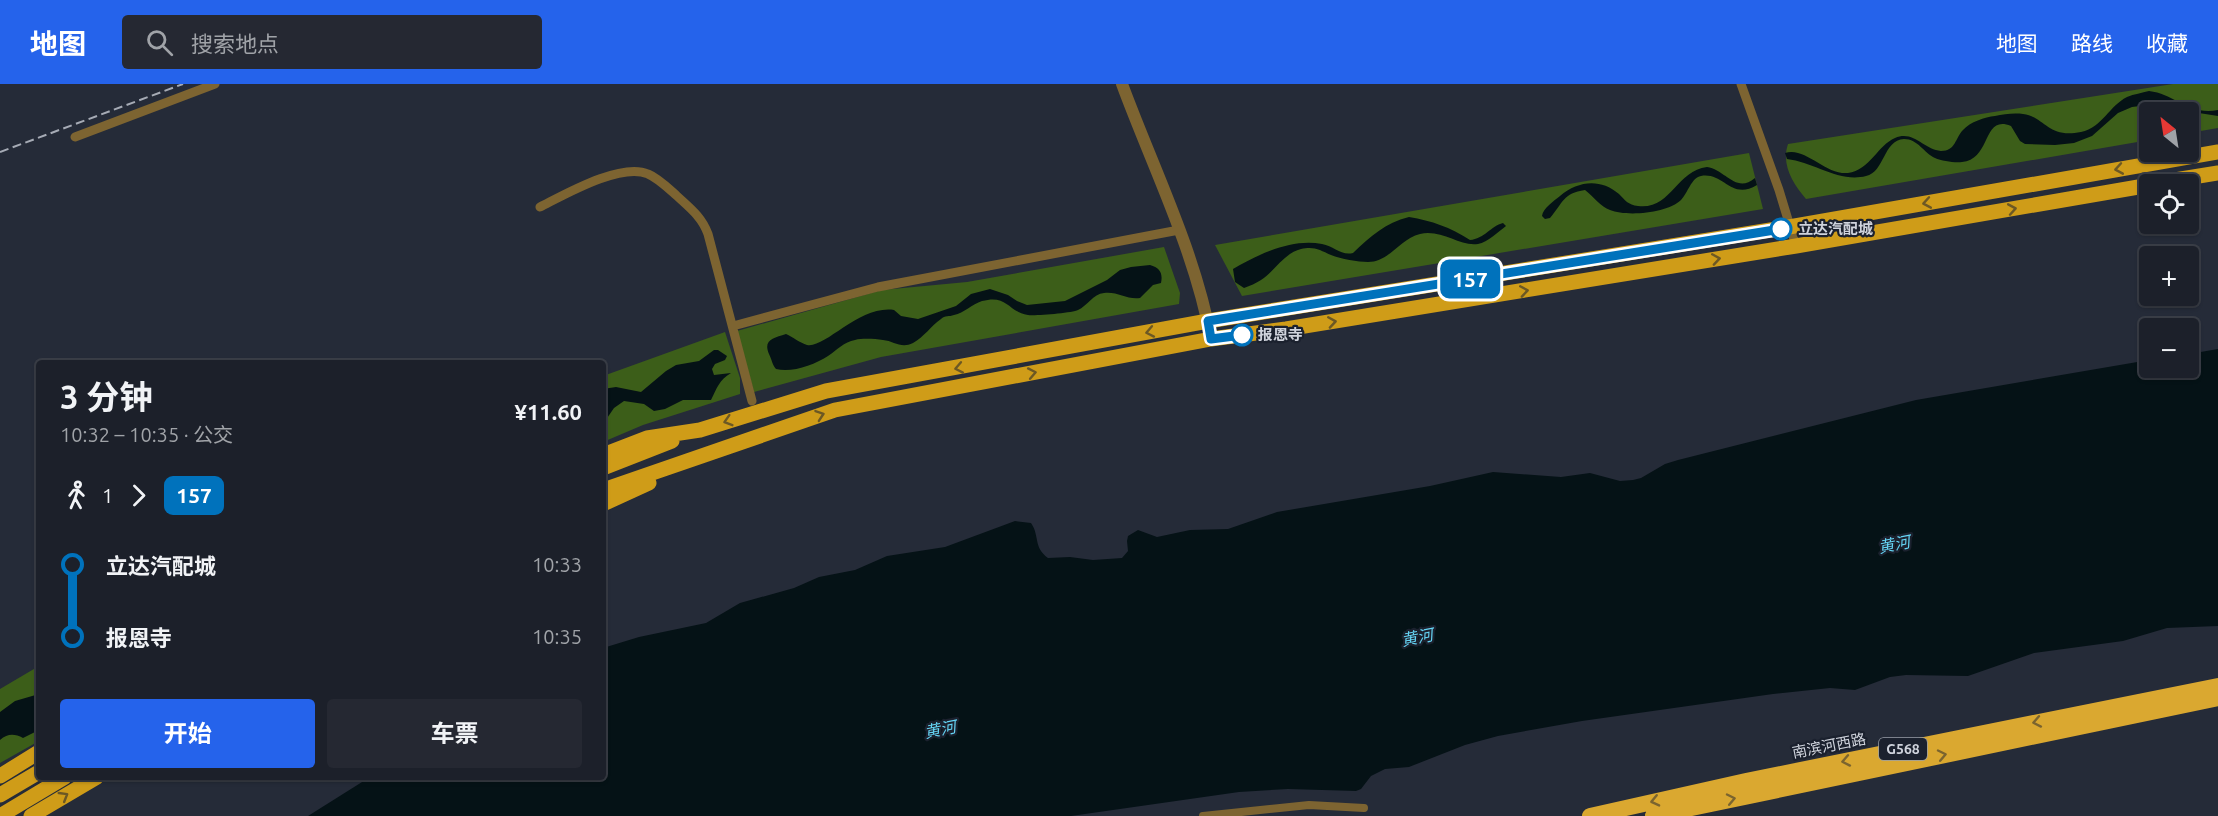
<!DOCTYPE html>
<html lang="zh">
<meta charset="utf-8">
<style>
body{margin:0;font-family:Ubuntu,"Noto Sans SC",sans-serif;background:#252832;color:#f1f3f6;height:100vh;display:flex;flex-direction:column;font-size:22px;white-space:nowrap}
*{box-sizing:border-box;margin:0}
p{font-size:20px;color:#a0a3a8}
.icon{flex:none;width:33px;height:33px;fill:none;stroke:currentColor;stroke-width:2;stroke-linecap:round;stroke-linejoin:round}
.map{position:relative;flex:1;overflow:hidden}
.panel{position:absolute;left:36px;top:276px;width:570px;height:420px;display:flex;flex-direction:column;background:#1c202a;border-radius:6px;box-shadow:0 2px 4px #0004,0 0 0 2px #3a3e47}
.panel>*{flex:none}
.badge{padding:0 12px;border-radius:9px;font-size:21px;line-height:39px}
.needle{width:39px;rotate:330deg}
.buttons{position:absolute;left:2139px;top:18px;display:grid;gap:12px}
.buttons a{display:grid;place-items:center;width:60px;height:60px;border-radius:6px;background:#1c202a;box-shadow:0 2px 4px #0004,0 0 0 2px #3a3e47;font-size:30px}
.map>.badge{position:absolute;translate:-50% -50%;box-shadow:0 0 0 3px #fff}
.legs{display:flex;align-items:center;gap:9px;height:66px;padding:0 24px;font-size:20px}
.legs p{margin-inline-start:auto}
.overview{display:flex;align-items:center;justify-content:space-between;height:102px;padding:0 24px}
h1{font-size:33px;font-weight:700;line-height:45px}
.button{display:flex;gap:12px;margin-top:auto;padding:12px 24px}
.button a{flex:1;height:69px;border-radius:6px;background:#2563eb;color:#fff;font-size:24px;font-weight:700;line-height:69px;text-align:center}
.button a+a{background:#252832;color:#f1f3f6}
ul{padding:0 24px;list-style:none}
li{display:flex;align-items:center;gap:21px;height:72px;font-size:22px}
li i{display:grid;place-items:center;width:9px;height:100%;margin:0 8px;background:currentColor}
li i::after{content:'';width:15px;height:15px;margin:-8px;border:4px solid;border-radius:50%;background:#1c202a}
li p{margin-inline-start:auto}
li:first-child i{background:linear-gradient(#0000 50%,currentColor 0)}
li:last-child i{background:linear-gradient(currentColor 50%,#0000 0)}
header{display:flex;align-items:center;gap:36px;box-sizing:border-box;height:84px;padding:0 30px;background:#2563eb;color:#fff}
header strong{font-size:28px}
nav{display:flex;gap:33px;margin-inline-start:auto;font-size:21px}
.search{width:420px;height:54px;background:#252832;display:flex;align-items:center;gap:15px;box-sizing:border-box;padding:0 21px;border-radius:6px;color:#a0a3a8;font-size:22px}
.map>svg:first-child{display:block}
.green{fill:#3c5e19}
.water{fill:#051216}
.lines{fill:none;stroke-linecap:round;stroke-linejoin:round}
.pedestrian{stroke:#7d6431;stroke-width:8}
.minor{stroke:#7d6431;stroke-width:9}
.tertiary{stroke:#7d6431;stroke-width:12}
.primary{stroke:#cf9c18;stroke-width:15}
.trunk{stroke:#daa830;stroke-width:16}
.rail{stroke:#a6abb5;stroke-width:2;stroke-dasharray:9 4.5;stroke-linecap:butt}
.oneway{stroke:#6c5824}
.oneway2{stroke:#7a642f}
.line-1-casing{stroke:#fff;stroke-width:14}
.line-1{stroke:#0072bc;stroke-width:9}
.stop-1-dot{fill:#fff;stroke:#0072bc;stroke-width:3}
.labels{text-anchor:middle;stroke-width:4.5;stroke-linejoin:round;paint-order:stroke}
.shield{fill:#1b212e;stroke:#999ea8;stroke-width:1.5}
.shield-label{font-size:14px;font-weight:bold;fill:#cfd3dc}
.stop-label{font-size:15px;font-weight:bold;fill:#cfd3dc;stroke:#1b212e;text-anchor:start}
.street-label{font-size:15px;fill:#cfd3dc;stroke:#1b212e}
.water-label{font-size:16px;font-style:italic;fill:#65d5f5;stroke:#1b212e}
</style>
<header>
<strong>地图</strong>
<div class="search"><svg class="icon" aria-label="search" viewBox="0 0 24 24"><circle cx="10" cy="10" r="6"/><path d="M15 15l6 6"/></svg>搜索地点</div>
<nav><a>地图</a><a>路线</a><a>收藏</a></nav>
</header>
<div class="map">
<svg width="2218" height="732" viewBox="0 0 2218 732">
<rect width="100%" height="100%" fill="#252b38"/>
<path class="green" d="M2173 0H2218V44L2189 49 2188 28H2150L2149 56 1806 115C1793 100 1781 81 1788 60Z
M1749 69 1763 125 1242 212 1215 161Z
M1164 163 1180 209 1179 220 881 273 754 308 737 247 882 206 967 198Z
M725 248 740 294V310L643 341 603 358V292Z
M39 582V657L0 679V605Z"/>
<path class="water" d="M2149 7C2175 10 2189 32 2218 26V32L2148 21 2132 23 2118 29 2092 52 2074 59 2055 61 2025 60 2020 57 2011 42C1982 30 1992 75 1962 78 1955 79 1942 77 1935 74 1924 69 1918 55 1904 55 1883 56 1885 88 1866 92 1839 99 1814 78 1787 75L1785 69C1805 62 1825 91 1848 89 1870 86 1878 61 1895 54 1914 46 1924 66 1941 67 1956 67 1955 54 1963 46 1970 38 1985 33 1995 32 2004 30 2014 29 2023 30 2045 33 2048 55 2081 48 2103 43 2109 22 2127 13 2134 10 2142 9 2149 7Z
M1707 83C1726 86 1736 110 1755 94L1757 101C1731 117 1724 88 1701 92 1691 94 1688 109 1681 116 1668 129 1627 133 1610 126 1601 123 1593 112 1585 106 1563 109 1563 119 1550 134L1545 135 1542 132C1543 124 1554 117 1560 112 1578 97 1600 94 1619 110 1625 116 1628 121 1638 122 1671 126 1676 87 1707 83Z
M1409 133C1432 137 1450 143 1470 156 1484 155 1491 142 1503 139L1506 142C1498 148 1488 158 1478 160 1460 163 1442 145 1420 150 1400 155 1389 178 1368 178 1358 178 1341 175 1331 171 1320 166 1314 162 1301 165 1284 169 1275 187 1261 196 1256 199 1250 202 1244 204L1235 198 1233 185C1259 170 1292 154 1322 160 1334 162 1341 172 1353 169 1371 152 1385 139 1409 133Z
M1150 181C1160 184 1163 189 1161 199L1153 201 1140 214C1127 216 1117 207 1104 209 1093 210 1087 222 1078 226 1072 229 1035 232 1028 231 1008 228 1008 210 982 217 972 220 964 229 954 231 949 233 945 231 941 235 931 242 924 253 913 259 901 265 894 257 883 256 875 255 863 254 855 256 844 258 837 266 828 272 814 281 792 289 776 285 772 280 772 276 769 270 763 256 773 254 786 250 793 253 800 259 807 261 825 265 859 221 894 226L901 232 918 235 956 222 971 210 990 205 1008 211 1017 217 1027 221 1065 217 1107 196 1120 186 1131 183Z
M2218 265V542L2167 544 2123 557 2034 569 1968 592 1906 591 1890 593 1855 606 1830 604 1773 610 1582 637 1498 652 1465 661 1409 683 1385 685 1371 692 1361 705 1356 707 1288 705 1239 708 1071 732H308L370 693H603V564L639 553 706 539 740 519 794 504 819 493 855 486 887 472 945 463 1015 437 1031 439C1040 452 1033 463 1048 474L1070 473 1093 476 1122 474 1128 467 1127 457 1128 452 1138 446 1157 453 1190 446 1228 445 1277 428 1430 402 1493 388 1561 393 1590 389 1620 397 1633 396 1641 394 1665 380 1678 376 1916 316 2149 276 2150 284H2188L2189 270Z
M714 266H718L727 272 725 276 715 280 712 285 714 291 731 289C719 296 717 304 711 316H683L665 325 654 327 644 320 624 317 614 324 603 340V305L616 303 641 308 666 287 676 281 699 277Z
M39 610V646L23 654C15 650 8 649 0 656V628L15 617Z"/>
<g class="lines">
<path class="pedestrian" d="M1203 732 1309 721 1364 724"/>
<path class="minor" d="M1741 0 1779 106 1796 162
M75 53 215 0
M540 123C564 111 621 78 648 90 658 94 668 104 677 112 690 124 702 133 708 150L752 317
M733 242 878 203 1179 146"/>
<path class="tertiary" d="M1122 0C1153 84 1195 167 1211 255"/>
<path class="primary" d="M2150 100 2218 89
M603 371 647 354 700 346 826 307 1208 237 1789 143 2218 68
M603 384 672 357
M603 406 835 326 1211 255 1286 245 1796 162 2150 101
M603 420 649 399
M0 692 39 668
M0 711 39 688
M0 732 65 693
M31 732 97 693"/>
<path class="trunk" d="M1590 732 1746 697 2218 602
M1653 732 2218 614"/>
<path class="rail" d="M0 68 183 0"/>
</g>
<defs><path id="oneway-chevron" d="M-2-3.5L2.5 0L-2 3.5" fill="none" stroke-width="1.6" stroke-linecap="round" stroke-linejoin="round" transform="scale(1.5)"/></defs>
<g class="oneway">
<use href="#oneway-chevron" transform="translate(2119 85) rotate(170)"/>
<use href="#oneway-chevron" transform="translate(1927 119) rotate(170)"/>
<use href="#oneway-chevron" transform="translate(2012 125) rotate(-10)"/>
<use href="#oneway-chevron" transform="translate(1716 175) rotate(-9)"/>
<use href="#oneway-chevron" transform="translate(1524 207) rotate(-9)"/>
<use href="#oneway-chevron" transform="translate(1332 238) rotate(-9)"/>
<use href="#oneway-chevron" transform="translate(1150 248) rotate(169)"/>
<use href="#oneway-chevron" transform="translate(959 284) rotate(169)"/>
<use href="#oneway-chevron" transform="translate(1032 289) rotate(-11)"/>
<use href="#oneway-chevron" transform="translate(820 331) rotate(-19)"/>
<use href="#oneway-chevron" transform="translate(728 337) rotate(163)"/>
<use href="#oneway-chevron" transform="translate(64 712) rotate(-31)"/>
</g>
<g class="oneway2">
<use href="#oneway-chevron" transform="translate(2037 638) rotate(169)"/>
<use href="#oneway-chevron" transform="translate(1942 671) rotate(-12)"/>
<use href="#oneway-chevron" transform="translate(1846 677) rotate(169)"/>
<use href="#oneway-chevron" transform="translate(1731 715) rotate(-12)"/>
<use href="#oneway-chevron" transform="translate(1655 717) rotate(167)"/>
</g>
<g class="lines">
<g class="line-1-casing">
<path id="line-1" d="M1242 251 1211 255 1208 237 1781 145"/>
</g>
<use href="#line-1" class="line-1"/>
</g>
<g class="stop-1-dot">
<circle cx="1781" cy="145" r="10"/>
<circle cx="1242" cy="251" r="10"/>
</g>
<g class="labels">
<rect class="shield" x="1879" y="654" width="48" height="22" rx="4.5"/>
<g class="shield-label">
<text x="1903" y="670">G568</text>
</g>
<g class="stop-label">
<text x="1798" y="150">立达汽配城</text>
<text x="1258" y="256">报恩寺</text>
</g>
<g class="street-label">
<text transform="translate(1829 662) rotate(-11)" y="5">南滨河西路</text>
</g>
<g class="water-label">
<text transform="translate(1894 460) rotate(-11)" y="6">黄河</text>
<text transform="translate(1417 553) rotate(-11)" y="6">黄河</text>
<text transform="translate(940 645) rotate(-11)" y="6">黄河</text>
</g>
</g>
</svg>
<div class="buttons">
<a><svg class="needle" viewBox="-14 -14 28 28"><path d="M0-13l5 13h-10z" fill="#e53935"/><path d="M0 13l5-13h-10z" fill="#a0a3a8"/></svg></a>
<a><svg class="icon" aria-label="locate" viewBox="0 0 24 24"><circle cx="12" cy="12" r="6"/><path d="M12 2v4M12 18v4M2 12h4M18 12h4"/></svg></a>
<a>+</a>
<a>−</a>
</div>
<b class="badge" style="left:1470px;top:195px;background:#0072bc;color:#fff">157</b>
<section class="panel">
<div class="overview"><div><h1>3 分钟</h1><p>10:32 – 10:35 · 公交</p></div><b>¥11.60</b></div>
<div class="legs"><svg class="icon" aria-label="walk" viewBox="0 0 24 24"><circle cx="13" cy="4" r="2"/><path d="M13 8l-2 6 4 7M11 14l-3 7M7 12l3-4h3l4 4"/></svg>1<svg class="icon" aria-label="forward" viewBox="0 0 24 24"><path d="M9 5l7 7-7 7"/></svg><b class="badge" style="background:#0072bc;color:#fff">157</b></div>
<ul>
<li><i style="color:#0072bc"></i><b>立达汽配城</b><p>10:33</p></li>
<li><i style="color:#0072bc"></i><b>报恩寺</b><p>10:35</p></li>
</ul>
<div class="button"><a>开始</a><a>车票</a></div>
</section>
</div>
